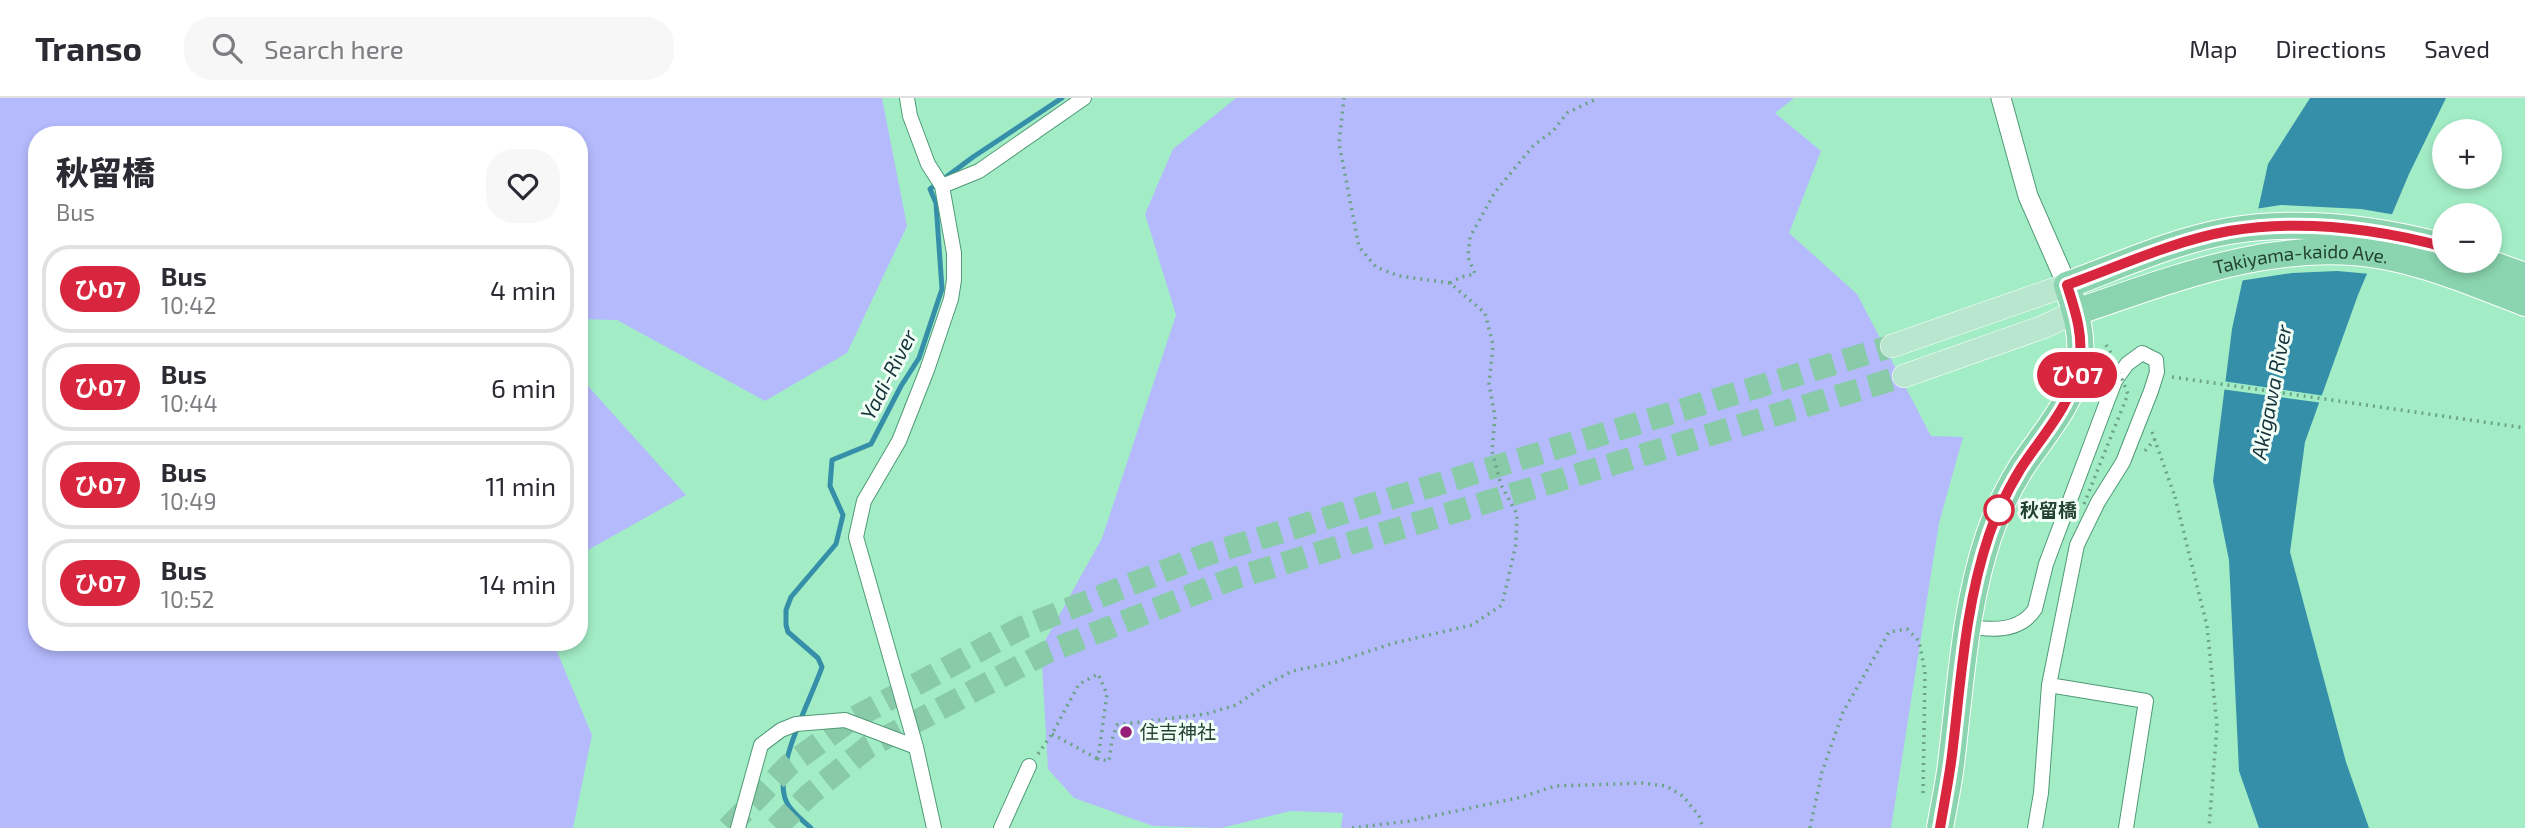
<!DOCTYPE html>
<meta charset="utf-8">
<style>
body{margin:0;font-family:"Exo 2","Noto Sans JP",sans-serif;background:#f7f7f7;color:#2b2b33;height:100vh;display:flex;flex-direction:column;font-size:26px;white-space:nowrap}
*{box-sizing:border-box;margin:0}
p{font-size:23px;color:#7c7c81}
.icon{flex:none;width:38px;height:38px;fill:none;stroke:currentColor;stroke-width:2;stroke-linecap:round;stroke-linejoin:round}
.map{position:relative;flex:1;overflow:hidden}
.sheet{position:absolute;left:28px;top:28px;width:560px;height:525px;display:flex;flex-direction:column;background:#fff;border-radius:28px;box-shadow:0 4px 10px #0003}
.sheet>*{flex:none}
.badge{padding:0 14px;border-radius:23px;font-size:24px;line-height:46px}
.tools{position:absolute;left:2432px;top:21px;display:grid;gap:14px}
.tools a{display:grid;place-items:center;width:70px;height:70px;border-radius:50%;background:#fff;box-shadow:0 4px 10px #0003;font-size:35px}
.map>.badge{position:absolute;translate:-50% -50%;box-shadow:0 0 0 4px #fff}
.round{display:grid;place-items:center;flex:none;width:74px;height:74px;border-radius:28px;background:#f7f7f7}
.overview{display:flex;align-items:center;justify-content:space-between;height:119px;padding:0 28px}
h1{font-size:33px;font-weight:800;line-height:52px}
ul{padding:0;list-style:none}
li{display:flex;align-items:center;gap:21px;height:88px;margin:0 14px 10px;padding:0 14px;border:4px solid #e1e1e2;border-radius:28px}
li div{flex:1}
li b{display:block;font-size:26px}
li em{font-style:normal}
li .badge{min-width:77px;font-weight:700;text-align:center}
header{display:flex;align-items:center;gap:42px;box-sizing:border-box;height:98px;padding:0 35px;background:#fff;border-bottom:2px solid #e1e1e2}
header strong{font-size:33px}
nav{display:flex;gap:38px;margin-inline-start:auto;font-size:24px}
.search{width:490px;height:63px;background:#f7f7f7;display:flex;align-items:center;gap:18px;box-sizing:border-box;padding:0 24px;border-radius:28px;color:#7c7c81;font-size:26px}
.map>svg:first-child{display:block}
.green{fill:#b5bafd}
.water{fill:#368fa9}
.pier{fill:#a2edc6}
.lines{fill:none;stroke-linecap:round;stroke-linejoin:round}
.stream{stroke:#368fa9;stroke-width:5}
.primary-tunnel{stroke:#89cba8;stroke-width:23;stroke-dasharray:23 11;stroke-linecap:butt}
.street-casing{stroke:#509a77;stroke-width:16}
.secondary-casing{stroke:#509a77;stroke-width:21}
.primary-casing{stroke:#fff;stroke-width:24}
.highway-casing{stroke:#fff;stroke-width:28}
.path{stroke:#6ba386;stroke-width:3.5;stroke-dasharray:2 5;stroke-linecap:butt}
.street{stroke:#fff;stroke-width:14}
.secondary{stroke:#fff;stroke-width:19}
.primary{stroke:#b9e6cf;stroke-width:23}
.highway{stroke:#8ad5af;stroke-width:26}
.path-bridge{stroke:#6ba386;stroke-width:3.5;stroke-dasharray:2 5;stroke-linecap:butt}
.line-casing{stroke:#fff;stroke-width:16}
.line{stroke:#d7263d;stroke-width:10}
.stop-dot{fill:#fff;stroke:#d7263d;stroke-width:3.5}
.poi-dot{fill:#961c77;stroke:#f1fff7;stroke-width:2.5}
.labels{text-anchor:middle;stroke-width:6;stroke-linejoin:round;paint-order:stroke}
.street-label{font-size:19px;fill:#234232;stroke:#f1fff7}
.stop-label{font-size:19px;font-weight:bold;fill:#234232;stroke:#f1fff7;text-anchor:start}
.poi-label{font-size:19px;fill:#234232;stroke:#f1fff7;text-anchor:start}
.water-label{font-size:21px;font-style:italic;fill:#18333b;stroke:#f1fff7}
</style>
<header>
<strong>Transo</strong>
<div class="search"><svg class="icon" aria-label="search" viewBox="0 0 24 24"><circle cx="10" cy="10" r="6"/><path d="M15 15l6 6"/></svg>Search here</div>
<nav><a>Map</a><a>Directions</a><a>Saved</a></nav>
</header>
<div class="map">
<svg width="2525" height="730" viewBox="0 0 2525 730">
<rect width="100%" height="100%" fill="#a2edc6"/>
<path class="green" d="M0 0H882L907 128 847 255 765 303 617 222 579 221V37H37V544H553L592 637 573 730H0Z
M1236 0H1794L1775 15 1821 53 1789 135 1857 196 1931 338 1963 339 1939 425 1891 730H1341L1343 715 1291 713 1221 730 1153 728 1074 700 1048 671 1041 550 1102 440 1176 217 1145 116 1173 51Z
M579 278 686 397 579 457Z"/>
<path class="water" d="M2310 0H2446L2409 76 2358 197 2305 344 2290 454 2346 664 2369 730H2259L2239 673 2229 462 2213 383 2232 231 2268 66Z"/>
<path class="pier" d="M2281 107 2361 111 2396 117 2371 176 2337 173 2292 175 2239 183 2255 111Z
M2222 283 2325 298 2323 305 2221 291Z"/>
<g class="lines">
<path class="stream" d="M811 730C801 721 786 710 784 696 777 664 811 601 822 569L818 560 788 534 786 527V512L791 499 836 446 843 417 830 388 832 362 871 346 901 288 919 260 942 191 936 105 930 91 973 59 1062 0"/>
<path class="primary-tunnel" d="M728 730 789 667 852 621 1023 529 1205 457 1892 248
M776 730 809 697 868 649 1045 555 1232 481 1904 278"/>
<g class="street-casing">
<path id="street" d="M907 0 910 18 928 66 942 88 954 155V182L951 201 927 272 899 343 864 403 856 439 916 649 934 730
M942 88 979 73 1084 0
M1968 528C1992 533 2020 534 2035 511L2046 466 2105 309 2115 283 2127 266 2142 255 2156 262 2157 274 2151 293 2123 364 2098 404 2077 447 2049 587 2041 695 2035 730
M2049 587 2146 603 2126 730
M738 730 761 647 781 632 796 626 845 622 916 649
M1001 730 1029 668"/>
</g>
<g class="secondary-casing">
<path id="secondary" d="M2001 0 2028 98 2067 187"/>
</g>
<g class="primary-casing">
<path id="primary" d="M1892 248 2067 187
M1904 278 2043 229 2076 214"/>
</g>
<g class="highway-casing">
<g id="highway">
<path d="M2483 163 2525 178"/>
<path id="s1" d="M2076 214C2174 181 2277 139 2383 158 2432 167 2479 187 2525 205"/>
<path d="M1940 730C1944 706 1950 681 1952 657 1961 584 1965 508 1989 437 1997 414 2008 391 2021 370 2044 335 2072 307 2079 265 2084 238 2075 213 2067 187 2119 168 2173 143 2229 133 2302 121 2374 130 2445 149"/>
</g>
</g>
<path class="path" d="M1450 185 1461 179 1475 176 1468 159 1470 139 1495 94 1534 47 1553 33 1567 15 1598 0
M2106 247 2112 257
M2172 279 2525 330
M2152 334 2175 399
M2145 353 2155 341
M2175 399 2207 528 2217 628 2209 730
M1052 636 1098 661
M1038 656 1052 636 1079 586 1098 576 1107 596 1098 661 1109 663 1112 642 1117 627 1206 616 1236 607 1264 588 1292 573 1336 564 1394 545 1472 527 1502 507 1516 446 1517 416 1501 387 1492 353 1495 319 1489 286 1493 247 1485 215 1450 185 1399 178 1376 169 1359 149 1339 45 1344 0
M1352 730 1409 723 1522 699 1555 688 1642 685 1666 688 1683 698 1699 718 1703 730
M1810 730 1822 674 1843 614 1889 534 1907 531 1919 543 1925 574 1923 696"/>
<use href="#street" class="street"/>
<use href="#secondary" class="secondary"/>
<use href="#primary" class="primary"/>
<use href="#highway" class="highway"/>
<path class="path-bridge" d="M2084 406 2128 296 2112 257"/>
</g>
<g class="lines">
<g class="line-casing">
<path id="line" d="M1940 730C1944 706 1949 681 1952 657 1961 583 1965 508 1989 437 1997 414 2008 391 2021 370 2044 335 2072 307 2079 265 2084 238 2075 212 2067 187 2120 168 2173 143 2229 133 2302 121 2374 130 2445 149"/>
</g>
<use href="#line" class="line"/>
</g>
<circle class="stop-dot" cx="1999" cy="412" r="14"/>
<circle class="poi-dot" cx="1126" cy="634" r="7"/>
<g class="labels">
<g class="street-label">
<text dy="7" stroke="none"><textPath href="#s1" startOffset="233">Takiyama-kaido Ave.</textPath></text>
</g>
<g class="stop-label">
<text x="2020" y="419">秋留橋</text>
</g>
<g class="poi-label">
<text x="1140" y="641">住吉神社</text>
</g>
<g class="water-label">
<text transform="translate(889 277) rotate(-63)" y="7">Yadi-River</text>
<text transform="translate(2272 294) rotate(-79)" y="7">Akigawa River</text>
</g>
</g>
</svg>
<div class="tools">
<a>+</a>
<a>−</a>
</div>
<b class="badge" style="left:2077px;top:277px;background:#d7263d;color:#fff">ひ07</b>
<section class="sheet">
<div class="overview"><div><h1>秋留橋</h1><p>Bus</p></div><a class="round"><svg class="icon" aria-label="heart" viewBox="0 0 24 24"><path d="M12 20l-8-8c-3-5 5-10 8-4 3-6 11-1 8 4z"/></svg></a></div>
<ul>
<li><span class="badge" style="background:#d7263d;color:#fff">ひ07</span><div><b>Bus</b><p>10:42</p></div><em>4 min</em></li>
<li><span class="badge" style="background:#d7263d;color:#fff">ひ07</span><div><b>Bus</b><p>10:44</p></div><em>6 min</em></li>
<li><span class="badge" style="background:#d7263d;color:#fff">ひ07</span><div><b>Bus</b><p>10:49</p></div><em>11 min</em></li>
<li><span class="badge" style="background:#d7263d;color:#fff">ひ07</span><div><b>Bus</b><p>10:52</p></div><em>14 min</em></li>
</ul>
</section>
</div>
